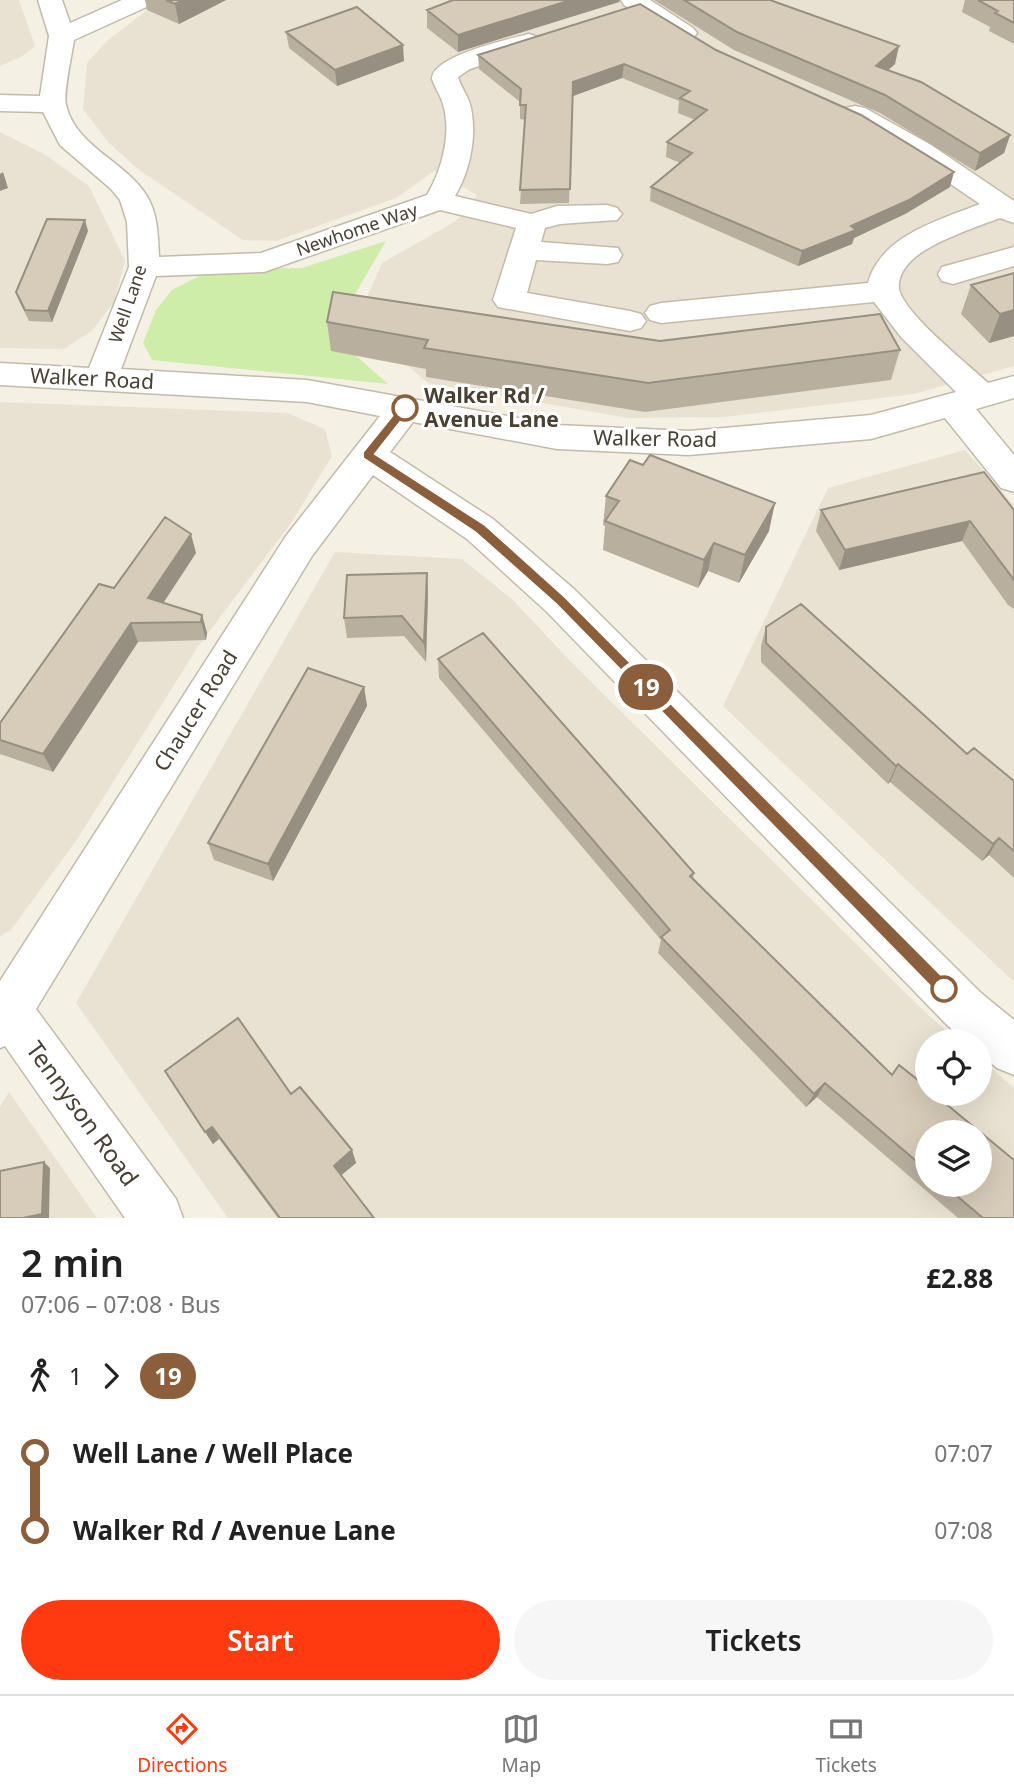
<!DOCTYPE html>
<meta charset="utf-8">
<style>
body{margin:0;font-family:"Noto Sans",sans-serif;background:#f6f6f6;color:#222;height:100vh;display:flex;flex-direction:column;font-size:26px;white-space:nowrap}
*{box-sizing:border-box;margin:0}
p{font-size:23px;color:#767676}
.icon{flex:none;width:38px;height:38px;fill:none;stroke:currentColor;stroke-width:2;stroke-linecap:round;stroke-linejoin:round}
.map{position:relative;height:1218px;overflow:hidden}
.drawer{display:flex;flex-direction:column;background:#fff;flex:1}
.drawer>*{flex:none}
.badge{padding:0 14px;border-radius:23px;font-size:24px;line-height:46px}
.fabs{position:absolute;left:915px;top:1029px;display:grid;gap:14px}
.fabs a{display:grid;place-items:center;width:77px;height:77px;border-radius:50%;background:#fff;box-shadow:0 7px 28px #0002;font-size:35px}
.map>.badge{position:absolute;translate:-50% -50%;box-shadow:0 0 0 4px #fff}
.legs{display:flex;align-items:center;gap:10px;height:77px;padding:0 21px;font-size:23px}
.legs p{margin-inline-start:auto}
.overview{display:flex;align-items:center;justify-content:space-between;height:119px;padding:0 21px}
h1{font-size:38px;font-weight:600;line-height:52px}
.action{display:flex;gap:14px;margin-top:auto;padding:14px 21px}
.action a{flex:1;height:80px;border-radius:42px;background:#ff3910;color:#fff;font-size:28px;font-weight:600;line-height:80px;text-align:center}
.action a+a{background:#f6f6f6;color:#222}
ul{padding:0 21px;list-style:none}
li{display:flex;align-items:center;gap:24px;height:77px;font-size:26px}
li i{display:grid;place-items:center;width:10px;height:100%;margin:0 9px;background:currentColor}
li i::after{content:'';width:18px;height:18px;margin:-9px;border:5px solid;border-radius:50%;background:#fff}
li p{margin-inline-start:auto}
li:first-child i{background:linear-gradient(#0000 50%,currentColor 0)}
li:last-child i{background:linear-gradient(currentColor 50%,#0000 0)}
.menu{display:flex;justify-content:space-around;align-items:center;height:98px;border-top:2px solid #e0e0e0;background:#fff;font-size:19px;color:#767676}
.menu a{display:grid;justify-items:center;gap:4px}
.menu .active{color:#ff3910}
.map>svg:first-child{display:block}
.residential{fill:#e9e2d2;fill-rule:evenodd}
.green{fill:#cdeda8}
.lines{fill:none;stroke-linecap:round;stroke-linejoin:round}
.minor-casing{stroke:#c3bba9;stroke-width:3}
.minor{fill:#fff;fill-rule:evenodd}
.wall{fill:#b9af9f;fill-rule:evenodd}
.shaded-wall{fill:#968f82}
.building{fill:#d7ccb9;stroke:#968f82;stroke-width:2}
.line-1{fill:#8b5e3c;stroke:#fff;stroke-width:2}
.stop-1-dot{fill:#fff;stroke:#8b5e3c;stroke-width:3.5}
.labels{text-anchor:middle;stroke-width:6;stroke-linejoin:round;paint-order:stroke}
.far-street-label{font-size:18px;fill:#474033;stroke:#fff}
.street-label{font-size:21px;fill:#474033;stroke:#fff}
.stop-label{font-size:21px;font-weight:bold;fill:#474033;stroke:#fff;text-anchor:start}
.near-street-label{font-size:24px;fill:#474033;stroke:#fff}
</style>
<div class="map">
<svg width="1014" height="1218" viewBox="0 0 1014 1218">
<rect width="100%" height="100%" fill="#f4f0e4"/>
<path class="residential" d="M0 0H19L35 46 21 57 0 66Z
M166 0H1014V366L914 394 724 417 628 418 428 383 356 322 382 263 456 221 477 195 434 171 396 198 276 241 243 240 139 170 109 143 83 109 87 63 108 40 150 8Z
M0 132 44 154 89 186 125 261 114 302 92 331 64 349 0 348Z
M0 402 287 413 325 429 332 456 291 523 199 645 78 838 11 930 0 936Z
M965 450 1014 505V982L723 706 828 488Z
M335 552 462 559 512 599 573 664 928 1015 959 1041H928V1094H980V1059L1014 1088V1218H228L76 1003ZM928 1132H980V1185H928Z
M9 1092 97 1218H0V1107Z"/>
<path class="green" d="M386 241 345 311 355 355 388 384 152 360 143 343 156 310 172 290 213 269 302 268Z"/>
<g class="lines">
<g class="minor-casing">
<path id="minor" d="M38 0H62L70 23 122 0H154L151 5 74 40C72 54 63 94 66 105 76 148 128 162 148 198 158 216 158 237 159 257L261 253 427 195C442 170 452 133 443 104 441 96 435 88 432 79 431 56 509 39 529 34L538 37 542 42 538 47 470 69 458 77C461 88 469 97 471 108 477 137 470 171 455 196L531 214 557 206 607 205 617 208 622 214 617 220 560 224 545 228 541 242 618 248 622 255 618 262 607 264 536 260 527 293 630 311 641 314 646 321 641 328 630 331 498 307 493 300 516 228 440 210 264 272 156 276 121 369 307 380 557 425 689 431 871 415 956 392 901 337 874 302 661 323 650 320 645 313 650 306 661 303 868 283C881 235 940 220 980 204L911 157 845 120 841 114 845 108 855 106 865 108 931 145 1014 201V223L1000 218C974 228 920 245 905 268 901 273 898 282 899 289 905 315 967 363 988 383L1014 376V398L976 409 1014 455V492L1001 488 945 418 871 439 689 455 557 449 413 422 390 452 493 519 575 590 981 993 1014 1020V1075L997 1068 980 1054V1041H966L947 1025 547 612 467 539 373 475 312 556 36 1009 176 1199 183 1218H125L5 1046 0 1048V981L286 536 380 416 307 402 0 385V363L89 368 129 267 127 222 120 200 111 189 60 145 43 112 0 111V95L40 96 49 36Z
M621 0H650L693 28 697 33 693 38 684 41 675 38 624 5Z
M1014 247V266L953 284 942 281 938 274 942 267Z"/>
</g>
<use href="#minor" class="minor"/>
</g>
<path class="wall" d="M145 0H226L179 24 147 10Z
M654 0H770L895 64 888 70 1010 135 1004 153 975 171 880 113 734 50Z
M965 0H1014V44L989 31 990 27 962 12Z
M619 2 458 52 427 28V10Z
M286 32 404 61 337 86 289 48Z
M716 50 950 187 905 214 854 238 852 244 798 266 650 201 651 187 680 163 666 157 667 142 695 120 678 113 679 101 622 78 573 96 569 203 520 204 525 120 520 119V102L479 69 478 55Z
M88 231 52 322 29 321 20 303 16 292Z
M1014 273V336L989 343 961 314 971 285Z
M327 322 660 341 900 350 891 380 645 412 426 377V369L331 351Z
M606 496 769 531 739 583 708 571 698 588 603 550 605 526 603 525Z
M821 510H1014V609L1008 605 962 541 839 570 816 531Z
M196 553 163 603 202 615 207 633 206 640 138 642 53 772 0 754V723L114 588Z
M427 573 428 593 426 662 404 636 347 638 344 618Z
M766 627 967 754 1014 781V878L989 855 982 861 890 782 888 784 761 662V646Z
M438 659 694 873 693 879 1014 1218H958L817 1097 806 1107 658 953 661 940 439 678ZM928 1132 980 1185H928Z
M364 687 367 706 273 881 214 860 208 843Z
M165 1071 291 1094 352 1150 356 1163 341 1175 374 1218H278L219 1139 213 1144Z"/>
<path class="shaded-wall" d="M183 0H226L179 24 175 4Z
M571 0H620L619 2 458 52V35Z
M403 45 404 61 337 86 335 70Z
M899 46 895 64 872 84 876 66Z
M624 64 622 78 573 96V82Z
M1010 135 1004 153 975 171 980 153Z
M3 172 8 188 0 191V174Z
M954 172 950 187 905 214 854 238 852 244 798 266 802 251Z
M85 220 88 231 52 322 48 311Z
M1014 310V336L989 343 1000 314Z
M775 503 769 531 739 583 745 555Z
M970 521 962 541 839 570 845 550Z
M191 534 196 553 154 617 148 598Z
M714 543 708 571 698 588 704 560Z
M427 573 428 593 426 662 424 643Z
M202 615 207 633 206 640 201 622Z
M131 623 138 642 53 772 43 754Z
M364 687 367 706 273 881 268 864Z
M898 764 890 782 888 784 896 766Z
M999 838 989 855 982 861 993 844Z
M825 1083 817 1097 806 1107 814 1094Z
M212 1127 219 1139 213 1144 205 1132Z
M352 1150 356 1163 338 1178 334 1166Z
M44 1162 50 1168 49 1218H23Z"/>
<path class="building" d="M166 0H183L175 4Z
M453 0H571L458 35 427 10Z
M684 0H770L899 46 876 66 921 82 1010 135 980 153 885 95 737 32Z
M978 0H1014V23L995 13 998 11Z
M640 4 716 50 861 115 954 172 909 200 851 226 856 230 802 251 651 187 692 153 667 142 707 110 680 98 690 91 624 64 573 82 570 189 520 190 526 105H520L521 89 478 55Z
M357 7 403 45 335 70 286 32Z
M47 219 85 220 48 311 25 310 16 292Z
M1014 273V310L1000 314 971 285Z
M333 292 660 341 880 314 900 350 648 383 424 348 428 340 327 322Z
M650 455 775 503 745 555 714 543 704 560 605 521 619 501 606 496 630 460 643 465Z
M984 472 1014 510V580L970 521 845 550 821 510Z
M165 517 191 534 148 598 202 615 201 622 131 623 43 754 0 740V723L99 584 114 588Z
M427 573 424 643 402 616 344 618 347 575Z
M801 604 967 754 974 748 1014 781V851L999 838 993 844 898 764 896 766 766 643V627Z
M483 633 694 873 690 876 892 1075 899 1065 928 1088V1094H934L1014 1160V1218H983L944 1185H980V1132H928V1171L825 1083 814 1094 661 937 670 930 438 659Z
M308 668 364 687 268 864 208 843Z
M238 1018 291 1094 300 1087 352 1150 334 1166 374 1218H280L212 1127 205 1132 165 1071Z
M44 1162 42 1214 23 1218H0V1171Z"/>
<path class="line-1" d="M405 404 411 408 375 454 485 525 565 597 950 984 953 989 950 995 944 997 939 995 556 604 475 532 363 458V452L401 405Z"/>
<g class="stop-1-dot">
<circle cx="405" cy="408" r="12"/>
<circle cx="944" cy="989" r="12"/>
</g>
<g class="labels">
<g class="far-street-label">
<text transform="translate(357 230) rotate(-19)" y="6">Newhome Way</text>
<text transform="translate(128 304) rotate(-71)" y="6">Well Lane</text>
</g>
<g class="street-label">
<text transform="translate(92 379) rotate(3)" y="7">Walker Road</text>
<text transform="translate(655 439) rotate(1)" y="7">Walker Road</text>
<text transform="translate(196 711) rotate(-58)" y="7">Chaucer Road</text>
</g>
<g class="stop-label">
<text x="424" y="403">Walker Rd /<tspan x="424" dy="24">Avenue Lane</tspan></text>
</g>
<g class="near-street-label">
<text transform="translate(82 1114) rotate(54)" y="8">Tennyson Road</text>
</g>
</g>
</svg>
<div class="fabs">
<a><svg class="icon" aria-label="locate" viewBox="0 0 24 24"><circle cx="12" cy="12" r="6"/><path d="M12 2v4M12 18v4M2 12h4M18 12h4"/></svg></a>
<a><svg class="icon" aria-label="layers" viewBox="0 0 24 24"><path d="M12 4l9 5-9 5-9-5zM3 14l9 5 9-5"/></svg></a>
</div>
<b class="badge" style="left:646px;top:687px;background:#8b5e3c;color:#fff">19</b>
</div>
<section class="drawer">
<div class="overview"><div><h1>2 min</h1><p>07:06 – 07:08 · Bus</p></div><b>£2.88</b></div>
<div class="legs"><svg class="icon" aria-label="walk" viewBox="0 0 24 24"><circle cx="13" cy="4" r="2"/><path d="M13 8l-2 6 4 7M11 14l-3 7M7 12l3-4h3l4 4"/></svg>1<svg class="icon" aria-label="forward" viewBox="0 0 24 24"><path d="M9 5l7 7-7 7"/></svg><b class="badge" style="background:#8b5e3c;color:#fff">19</b></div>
<ul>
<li><i style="color:#8b5e3c"></i><b>Well Lane / Well Place</b><p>07:07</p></li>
<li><i style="color:#8b5e3c"></i><b>Walker Rd / Avenue Lane</b><p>07:08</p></li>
</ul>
<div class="action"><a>Start</a><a>Tickets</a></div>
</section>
<nav class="menu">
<a class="active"><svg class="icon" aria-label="directions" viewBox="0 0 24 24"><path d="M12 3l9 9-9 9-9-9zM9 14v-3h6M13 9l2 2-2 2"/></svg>Directions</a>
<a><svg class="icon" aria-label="map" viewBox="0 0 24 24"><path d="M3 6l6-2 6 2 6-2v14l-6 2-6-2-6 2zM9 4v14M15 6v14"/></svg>Map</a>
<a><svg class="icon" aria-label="tickets" viewBox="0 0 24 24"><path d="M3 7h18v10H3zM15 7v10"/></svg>Tickets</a>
</nav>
